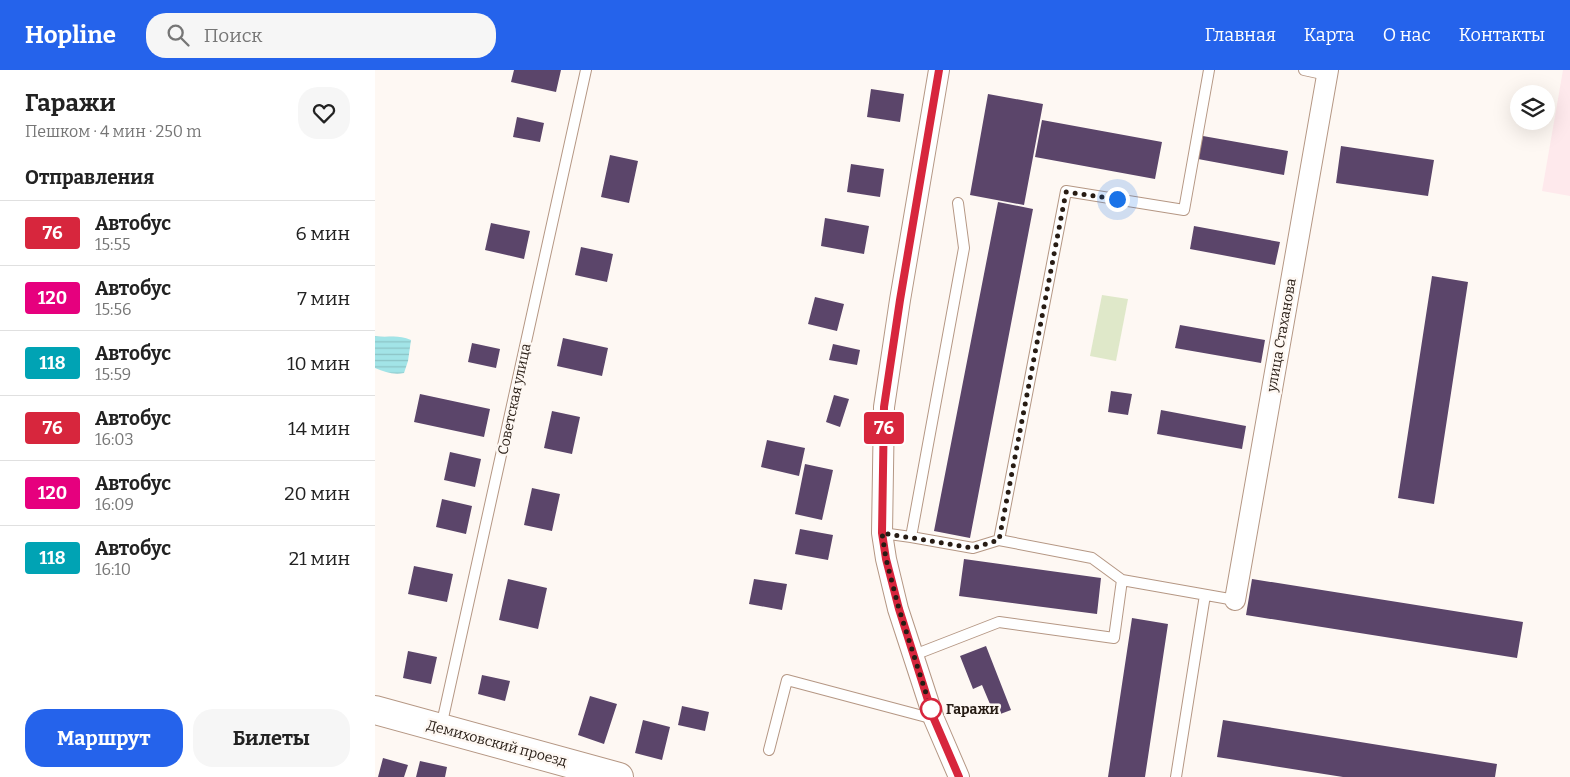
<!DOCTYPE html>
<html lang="ru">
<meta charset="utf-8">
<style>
body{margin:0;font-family:Bitter,serif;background:#f6f6f6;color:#222;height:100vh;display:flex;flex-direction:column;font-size:19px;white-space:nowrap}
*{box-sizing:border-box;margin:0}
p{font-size:16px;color:#767676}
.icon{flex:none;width:28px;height:28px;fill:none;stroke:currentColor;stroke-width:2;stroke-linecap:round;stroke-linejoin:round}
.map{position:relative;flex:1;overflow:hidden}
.side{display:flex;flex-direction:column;background:#fff;width:375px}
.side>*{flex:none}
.badge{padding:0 10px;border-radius:4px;font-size:18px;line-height:32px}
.controls{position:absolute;left:1135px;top:15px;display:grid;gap:10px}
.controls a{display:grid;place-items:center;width:45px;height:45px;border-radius:50%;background:#fff;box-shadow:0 5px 20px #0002;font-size:25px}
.you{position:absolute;width:25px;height:25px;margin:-12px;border:4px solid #fff;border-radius:50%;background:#1a73e8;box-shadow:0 0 0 8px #1a73e833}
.map>.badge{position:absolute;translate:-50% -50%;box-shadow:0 0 0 2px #fff}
h2{padding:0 25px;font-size:19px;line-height:45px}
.round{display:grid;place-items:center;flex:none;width:52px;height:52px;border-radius:20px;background:#f6f6f6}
.overview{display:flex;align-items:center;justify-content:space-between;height:85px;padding:0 25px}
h1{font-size:24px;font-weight:700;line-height:38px}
.primary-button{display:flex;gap:10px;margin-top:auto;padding:10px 25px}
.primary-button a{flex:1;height:58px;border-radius:20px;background:#2563eb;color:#fff;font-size:20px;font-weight:700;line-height:58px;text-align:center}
.primary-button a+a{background:#f6f6f6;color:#222}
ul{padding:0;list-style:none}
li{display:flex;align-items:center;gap:15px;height:65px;padding:0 25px;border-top:1px solid #e0e0e0}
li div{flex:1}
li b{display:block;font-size:19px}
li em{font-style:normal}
li .badge{min-width:55px;font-weight:700;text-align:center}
header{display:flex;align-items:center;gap:30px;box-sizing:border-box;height:70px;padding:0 25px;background:#2563eb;color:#fff}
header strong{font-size:24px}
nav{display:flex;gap:28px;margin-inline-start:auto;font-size:18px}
.search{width:350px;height:45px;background:#f6f6f6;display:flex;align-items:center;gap:12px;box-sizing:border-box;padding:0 18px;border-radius:20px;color:#767676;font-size:19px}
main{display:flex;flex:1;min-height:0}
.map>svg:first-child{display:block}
.education{fill:#fee9ec}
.green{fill:#dfe8c9}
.water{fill:url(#water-rules)}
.building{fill:#5b456a}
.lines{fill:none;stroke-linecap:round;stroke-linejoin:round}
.lane-casing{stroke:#b59784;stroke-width:12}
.street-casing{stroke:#b59784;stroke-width:22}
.secondary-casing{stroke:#b59784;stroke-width:30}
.lane{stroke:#fff;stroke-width:10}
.street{stroke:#fff;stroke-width:20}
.secondary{stroke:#fff;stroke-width:28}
.line-casing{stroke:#fff;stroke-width:11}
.line{stroke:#d7263d;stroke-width:8}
.walk{stroke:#271c14;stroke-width:5;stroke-dasharray:0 9}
.stop-dot{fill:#fff;stroke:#d7263d;stroke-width:2.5}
.labels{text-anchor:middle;stroke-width:5;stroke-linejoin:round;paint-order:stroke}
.street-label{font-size:14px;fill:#271c14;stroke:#fef8f3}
.stop-label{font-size:14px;font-weight:bold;fill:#271c14;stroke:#fef8f3;text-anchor:start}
</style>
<header>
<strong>Hopline</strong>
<div class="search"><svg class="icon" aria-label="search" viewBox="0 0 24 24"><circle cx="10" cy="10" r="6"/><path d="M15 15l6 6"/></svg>Поиск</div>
<nav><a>Главная</a><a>Карта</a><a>О нас</a><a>Контакты</a></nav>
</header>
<main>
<section class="side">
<div class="overview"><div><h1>Гаражи</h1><p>Пешком · 4 мин · 250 m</p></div><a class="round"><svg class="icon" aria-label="heart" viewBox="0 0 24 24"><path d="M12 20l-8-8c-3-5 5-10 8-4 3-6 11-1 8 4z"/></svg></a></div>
<h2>Отправления</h2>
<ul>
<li><span class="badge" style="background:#d7263d;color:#fff">76</span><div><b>Автобус</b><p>15:55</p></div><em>6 мин</em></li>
<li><span class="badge" style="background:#e6007e;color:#fff">120</span><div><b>Автобус</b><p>15:56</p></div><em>7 мин</em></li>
<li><span class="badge" style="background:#00a3b4;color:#fff">118</span><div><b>Автобус</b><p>15:59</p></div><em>10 мин</em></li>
<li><span class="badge" style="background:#d7263d;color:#fff">76</span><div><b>Автобус</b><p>16:03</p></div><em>14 мин</em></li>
<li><span class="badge" style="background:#e6007e;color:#fff">120</span><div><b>Автобус</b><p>16:09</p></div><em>20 мин</em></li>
<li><span class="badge" style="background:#00a3b4;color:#fff">118</span><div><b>Автобус</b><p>16:10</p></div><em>21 мин</em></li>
</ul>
<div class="primary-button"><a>Маршрут</a><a>Билеты</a></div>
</section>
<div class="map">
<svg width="1195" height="707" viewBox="0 0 1195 707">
<defs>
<pattern id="water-rules" width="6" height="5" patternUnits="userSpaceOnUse" patternTransform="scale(1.25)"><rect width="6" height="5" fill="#a2e4e7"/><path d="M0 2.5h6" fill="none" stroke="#8cc3c5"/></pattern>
</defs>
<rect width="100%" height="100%" fill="#fef8f3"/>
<path class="education" d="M1188 0H1195V126L1167 121Z"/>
<path class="green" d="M727 225 753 229 741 291 715 286Z"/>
<path class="water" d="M0 266C14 268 23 264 36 270L33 291 29 303C18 305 10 302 0 298Z"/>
<path class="building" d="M139 0H186L181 22 136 12Z
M496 19 529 24 525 52 492 47Z
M613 24 668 34 649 135 595 125Z
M142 47 169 53 165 72 138 67Z
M667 50 787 72 780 109 660 87Z
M828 66 913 81 909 105 823 89Z
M966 76 1059 90 1053 126 961 113Z
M235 85 263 91 254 133 226 127Z
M476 94 509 99 505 127 472 122Z
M623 132 658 139 595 468 559 461Z
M450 148 494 156 489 184 446 176Z
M116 153 155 161 149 189 110 180Z
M819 156 905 172 900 195 815 179Z
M206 177 238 184 232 212 200 205Z
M1057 206 1093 212 1059 434 1023 428Z
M440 227 469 234 462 261 433 254Z
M805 255 890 270 886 293 800 278Z
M188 268 233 278 227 306 182 296Z
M97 273 125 279 121 298 93 292Z
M458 274 485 280 482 295 454 290Z
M736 321 757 324 753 345 733 342Z
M45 324 115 339 109 367 39 352Z
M459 325 474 329 465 357 451 352Z
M786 340 871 356 867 379 782 364Z
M177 341 205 347 197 384 169 378Z
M392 370 430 378 424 406 386 397Z
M75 382 106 389 100 417 69 410Z
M430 394 458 400 447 450 420 444Z
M157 418 185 424 177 461 149 455Z
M67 429 97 436 91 464 61 457Z
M425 459 458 465 453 490 420 484Z
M589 489 726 508 722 544 584 526Z
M39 496 78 504 72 532 33 524Z
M133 509 172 518 163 559 124 550Z
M379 509 412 514 407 540 374 534Z
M877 509 1148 552 1142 588 871 545Z
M757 548 793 554 770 707H733Z
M611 576 636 640 620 646 607 615 598 619 585 586Z
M33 581 62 587 56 614 28 608Z
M107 605 135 611 130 631 103 624Z
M215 626 242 634 229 674 203 665Z
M307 636 334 642 330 661 303 655Z
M268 650 295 657 287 690 260 683Z
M848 650 1122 694 1120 707H968L842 687Z
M8 688 33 695 29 707H3Z
M45 691 72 697 70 707H41Z"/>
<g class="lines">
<g class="lane-casing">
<path id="lane" d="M834 0 809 140 691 121 624 470 717 488 747 510 860 530
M929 0 952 5
M583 133 589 178 536 467 598 478 624 470
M507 463 536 467
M539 585 624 552 739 568 747 510
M66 657 211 0
M394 680 412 610 559 649
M801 707 830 525"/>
</g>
<g class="street-casing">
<path id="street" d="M564 0 525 230 509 337 507 463 511 489 523 539 559 649 584 707
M860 530 953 0"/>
</g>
<g class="secondary-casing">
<path id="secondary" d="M0 640 244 707"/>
</g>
<use href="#lane" class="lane"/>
<use href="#street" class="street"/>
<use href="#secondary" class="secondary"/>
</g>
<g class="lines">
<g class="line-casing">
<path id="line" d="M564 0 525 230 509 337 507 463 511 489 524 539 559 649 584 707"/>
</g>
<use href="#line" class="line"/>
<path class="walk" d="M556 639 524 539 511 489 507 463 598 478 624 470 691 122 742 129"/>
</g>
<circle class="stop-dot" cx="556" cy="639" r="10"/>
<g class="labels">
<g class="street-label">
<text transform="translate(906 265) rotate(-80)" y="5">улица Стаханова</text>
<text transform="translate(139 329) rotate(-78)" y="5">Советская улица</text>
<text transform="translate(122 673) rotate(15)" y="5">Демиховский проезд</text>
</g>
<g class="stop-label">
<text x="571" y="644">Гаражи</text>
</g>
</g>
</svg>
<div class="controls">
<a><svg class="icon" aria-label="layers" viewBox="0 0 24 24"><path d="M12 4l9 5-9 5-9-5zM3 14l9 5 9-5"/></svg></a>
</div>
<div class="you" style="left:742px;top:129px"></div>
<b class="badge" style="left:509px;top:358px;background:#d7263d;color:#fff">76</b>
</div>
</main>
